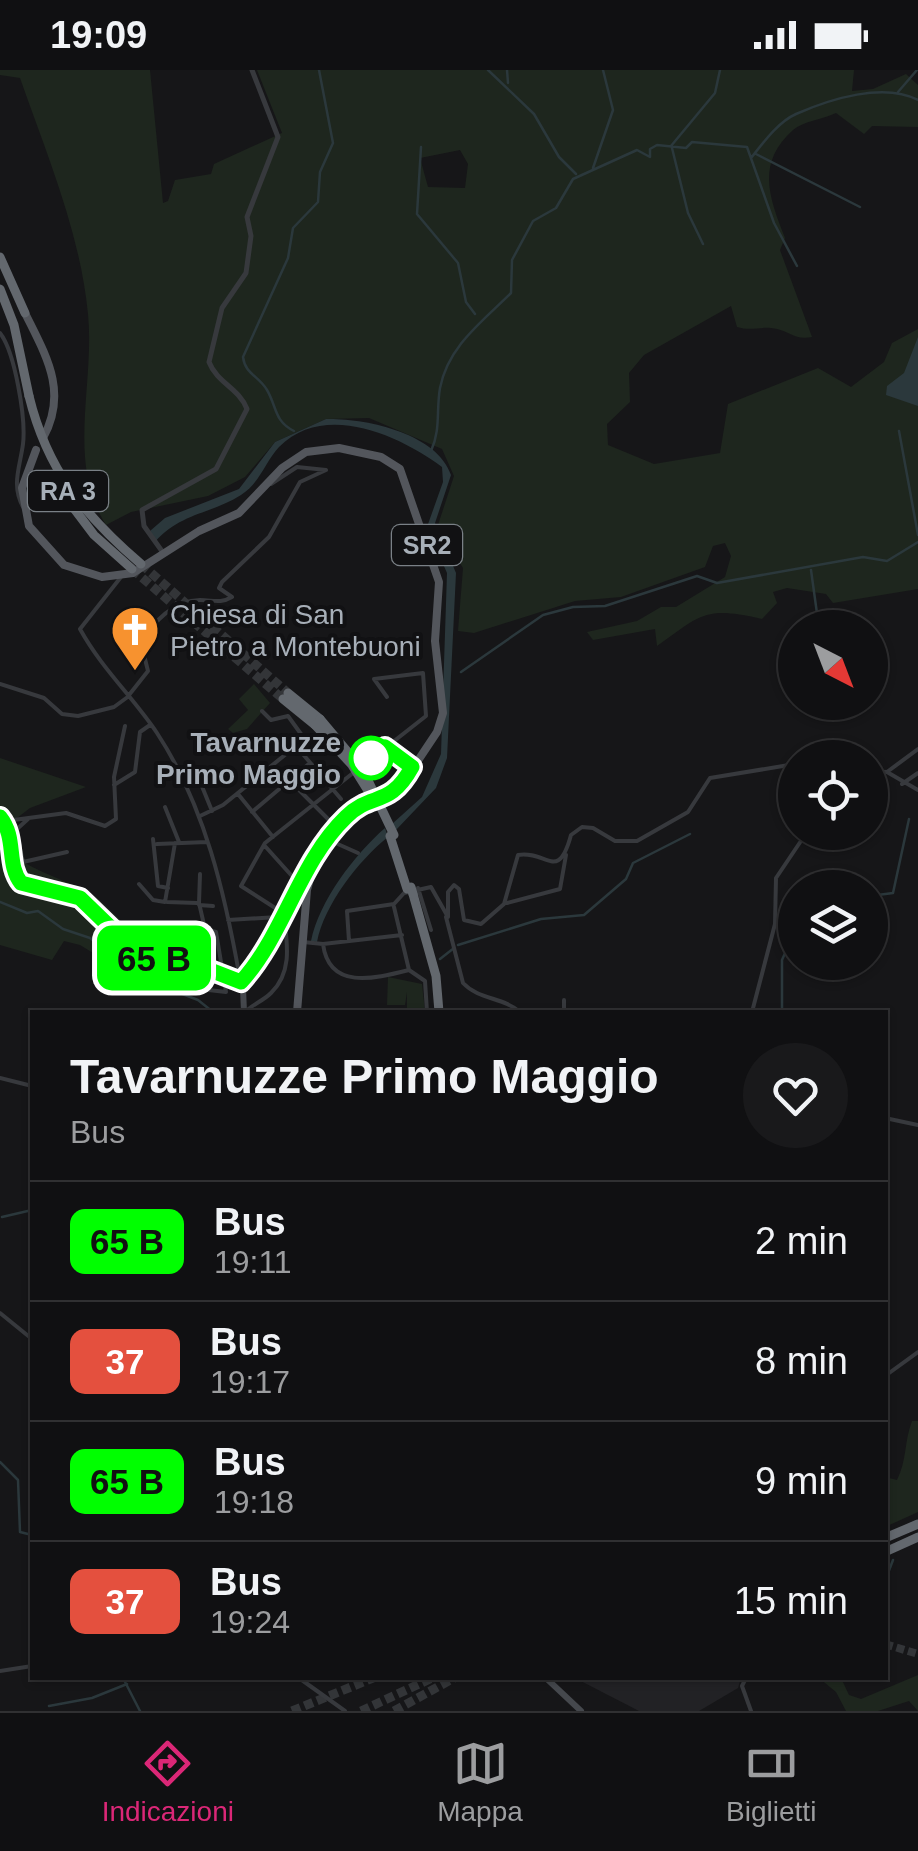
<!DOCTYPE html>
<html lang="it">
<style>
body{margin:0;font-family:Helvetica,sans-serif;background:#19191b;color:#f1f3f6;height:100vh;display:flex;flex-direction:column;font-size:38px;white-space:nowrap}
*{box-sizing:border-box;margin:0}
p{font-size:32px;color:#9c9d9f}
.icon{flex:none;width:55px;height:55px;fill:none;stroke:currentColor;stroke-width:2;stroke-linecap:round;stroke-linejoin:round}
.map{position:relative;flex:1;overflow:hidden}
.side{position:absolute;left:30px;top:940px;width:858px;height:670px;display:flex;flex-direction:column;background:#101012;border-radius:0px;box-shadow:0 2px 8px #0004,0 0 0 2px #303032}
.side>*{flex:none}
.badge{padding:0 20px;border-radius:15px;font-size:35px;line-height:65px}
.needle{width:65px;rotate:138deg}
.controls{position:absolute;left:778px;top:540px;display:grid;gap:20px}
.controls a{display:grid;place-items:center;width:110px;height:110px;border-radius:50%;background:#101012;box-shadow:0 2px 8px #0004,0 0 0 2px #303032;font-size:50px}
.map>.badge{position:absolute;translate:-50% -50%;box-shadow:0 0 0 5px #fff}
.round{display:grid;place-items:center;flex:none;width:105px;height:105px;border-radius:52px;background:#19191b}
.headline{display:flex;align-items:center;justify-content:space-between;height:170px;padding:0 40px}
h1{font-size:48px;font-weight:600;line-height:75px}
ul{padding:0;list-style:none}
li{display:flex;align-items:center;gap:30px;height:120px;padding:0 40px;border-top:2px solid #303032}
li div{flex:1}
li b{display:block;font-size:38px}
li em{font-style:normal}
li .badge{min-width:110px;font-weight:700;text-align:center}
.status{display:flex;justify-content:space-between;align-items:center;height:70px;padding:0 50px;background:#101012;direction:ltr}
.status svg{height:28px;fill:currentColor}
.menu{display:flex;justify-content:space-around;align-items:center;height:140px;border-top:2px solid #303032;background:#101012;font-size:28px;color:#9c9d9f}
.menu a{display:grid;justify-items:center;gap:5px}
.menu .current{color:#db2777}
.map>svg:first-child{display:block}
.built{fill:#222225}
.green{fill:#1e261e;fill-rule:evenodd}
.water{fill:#2b383c}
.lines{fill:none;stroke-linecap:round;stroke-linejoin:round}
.stream{stroke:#2b383c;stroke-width:2.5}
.primary-tunnel{stroke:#333538;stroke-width:8;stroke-dasharray:8 4;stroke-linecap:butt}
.motorway-tunnel{stroke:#333538;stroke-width:9;stroke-dasharray:9 4.5;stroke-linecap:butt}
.minor{stroke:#37393d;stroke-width:4}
.tertiary{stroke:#37393d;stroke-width:5}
.secondary{stroke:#45484d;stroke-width:6}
.primary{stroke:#53565c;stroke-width:8}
.motorway{stroke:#63686e;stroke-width:9}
.motorway-bridge{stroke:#63686e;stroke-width:9}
.line-casing{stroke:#fff;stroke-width:22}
.line{stroke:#0f0;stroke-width:15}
.stop-dot{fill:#fff;stroke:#0f0;stroke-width:5}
.labels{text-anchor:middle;stroke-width:8;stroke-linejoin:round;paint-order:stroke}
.shield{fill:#111113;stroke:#7a8086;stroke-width:2.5}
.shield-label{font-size:25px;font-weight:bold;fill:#a7afb8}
.poi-label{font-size:28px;fill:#a7afb8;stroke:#111113;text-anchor:start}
.stop-label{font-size:28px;font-weight:bold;fill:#a7afb8;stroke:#111113;text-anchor:end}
</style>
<div class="status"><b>19:09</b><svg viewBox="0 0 49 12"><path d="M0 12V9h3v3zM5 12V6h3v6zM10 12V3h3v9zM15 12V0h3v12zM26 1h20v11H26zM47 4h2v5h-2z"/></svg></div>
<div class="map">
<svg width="918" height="1641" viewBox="0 0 918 1641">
<rect width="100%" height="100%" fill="#161618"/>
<path class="built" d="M575 1608H741L738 1618 699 1641H639Z"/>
<path class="green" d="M0 0H150L163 133 168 131 175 110 211 104 214 94 282 63 257 0H854L852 21 873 19 906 4 918 15V57L872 56 864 64 836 43C824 49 803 51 793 60 755 94 770 129 785 168L780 180 812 267C794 271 788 259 771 258 758 257 750 261 737 257L731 236 644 285 629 303 630 332 607 354 608 375 654 394 720 383 728 334 818 298 851 317 884 292 892 273 918 259V519L833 533 826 524 787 518 773 522 777 533 762 549C705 536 702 544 657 576L655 559 593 570 587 562 637 551 661 537H676L725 507 731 486 725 473 713 476 705 497 621 527 575 531 474 563 458 561 463 498 438 455 454 406 442 379 369 348 326 349 275 372 245 407 208 426 131 442 106 455C66 393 95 314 88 244 80 162 47 85 20 8L0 5ZM460 80 468 94 465 118 428 117 420 88Z
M254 614 270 633 247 659 233 663 228 659 248 640 239 629Z
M0 688 86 717 30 738 0 761Z
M0 777C30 799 54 806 86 821 109 832 117 856 144 863L154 856 174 862 172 881 147 884 135 878 131 894 143 900 136 909 80 875 64 871 52 890 0 875Z
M388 907 422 914 425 942H407V922L405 935H387Z
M912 1351H918V1442L885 1457 890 1421 885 1419V1407L897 1410C907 1390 904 1372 912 1351Z
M918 1605V1641L909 1631 878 1641H846L836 1622 819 1608H841L849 1625 861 1629Z"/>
<path class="water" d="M918 267V336L886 325 887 316 904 303Z
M326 349C365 348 437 363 451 405L435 453 456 503 447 688 436 718 395 761 392 754 422 727 441 684 447 503 427 457 443 412 442 397C400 366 325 331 279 377 265 392 260 413 241 425 211 444 180 443 155 472L150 461 165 448 239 419 275 372Z
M385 758 388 767C359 790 324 835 317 872L311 871C319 831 355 784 385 758Z"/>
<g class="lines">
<path class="stream" d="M488 0 534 44 559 87 576 104
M507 0 508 13
M898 22 917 0
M671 76 715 23 720 0
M421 77 417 144 458 193 466 232 475 244
M672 78 688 143 703 174
M756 84 860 137
M751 88C763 73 778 52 796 44 830 29 884 12 918 30
M593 98 613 40 603 0
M294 361C274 351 277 337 267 320 259 306 245 304 243 287L288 188 293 158 318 132 320 102 333 73 319 0
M899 361 918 465
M431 381C441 359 436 341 440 318 448 276 483 251 511 223L512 190 533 151 556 138 573 109 637 80 650 87V79L657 75 686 78 692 72 747 77 774 153 797 196
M811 500 819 558
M461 602 543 545 573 537 605 536 697 506 717 513 863 487 887 491 918 472
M870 826 893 823 909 749
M0 832 27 843 38 841 63 859 90 868 128 901 159 904 172 920 198 930 213 942
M458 875 541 849 584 845 626 809 633 793 690 764
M440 889 454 878
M782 942V890L786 881
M2 1147 32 1140
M0 1392 18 1410 20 1462 32 1465
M885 1511 893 1490
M123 1608 140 1641
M49 1636 92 1628 127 1614"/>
<path class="primary-tunnel" d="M885 1574 918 1584"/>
<path class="motorway-tunnel" d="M141 494 288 623
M132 499 283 629
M292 1641 373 1608
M361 1641 432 1608
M394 1641 454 1608"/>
<path class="minor" d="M0 263C15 282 26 349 23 374 20 397 11 415 23 437
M121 507 80 559C102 599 133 627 157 663 205 736 225 824 240 909
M0 614 44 628 62 644 78 646 114 637 129 626
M129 625 148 601 141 573C153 552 174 530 200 530 213 530 220 534 232 527L219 518 222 512 269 467 300 412 326 400 297 397 271 414
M262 641 271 650 288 646 301 664 296 676
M296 676 341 729
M385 677 412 697
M361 697 426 646 423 603 374 609 387 627
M870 701 887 702 918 720
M887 702 918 679
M290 711 336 757
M201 714 212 741
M902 714 918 703
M114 715 135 702 140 662 150 655
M238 724 273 767
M165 737 179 772
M252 742 310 693
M200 746 223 735 296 676
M28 749 16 760 23 792 67 782
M6 751 66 743 105 756 116 749 114 707 125 656
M153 769 158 816 168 818
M331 771 358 783
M157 774 207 772
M264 775 300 815
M139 814 153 830 165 832 175 773
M418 818 431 860
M167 832 197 833
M507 833 560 819 566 785
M394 834 404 823 431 817 448 847V822L454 815 459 819 464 850 481 854 504 834 518 785C547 780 558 813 571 765L582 757 593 758 615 771H637L688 742 710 708 795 694
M199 835 213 836
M394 837 409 900
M283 843 241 816 265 773 353 703
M446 847 463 913C479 930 503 927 520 942
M228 850 278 847
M185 861 205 859
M349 871 347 841 394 834
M303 872 323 874 402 865
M323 874C329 920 373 909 409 900
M409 900 425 911 427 942
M171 908 200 919 226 922 216 862 205 859 199 833 200 804
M241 912 303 811
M564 930V942
M245 942C253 934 263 931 271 923 293 902 287 872 284 846
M752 942 775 854 776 808 807 762
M0 1008 32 1016
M885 1048 918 1055
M0 1243 32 1269
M885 1306 918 1282
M0 1601 32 1596
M299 1608 345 1641
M746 1608 742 1616 751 1641"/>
<path class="tertiary" d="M164 484 144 456 142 440 216 399 247 339C239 318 217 313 209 292L222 238 246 203 251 166 247 147 278 67 252 0"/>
<path class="secondary" d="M0 747C16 768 6 794 21 813L82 829 143 888 173 886 236 908 243 918 244 942
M546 1608 581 1641"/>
<path class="primary" d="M24 241C45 284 69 321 43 368
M36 380 22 418 29 456 64 495 102 507 133 503 199 461 239 443 282 398 306 382 339 378 381 387 400 399 439 512 435 571 443 643 437 662 399 719 383 730
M311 798 343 749 372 733
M297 942 307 820 314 794"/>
<path class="motorway" d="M0 187 25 243
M0 219 14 255 29 326
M288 623 320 649
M283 629 315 655
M390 766 407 819
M413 824 436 906 439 942
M885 1468 918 1454
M885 1482 918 1467"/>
<path class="motorway-bridge" d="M29 326C47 400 84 445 141 494
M60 420 94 465 132 499
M320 649 363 700 394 765
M315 655 352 695 372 727
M411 817 413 824"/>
</g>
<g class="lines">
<g class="line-casing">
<path id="line" d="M0 747C17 768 6 794 21 813L80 828 142 888 174 886 241 912C284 865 299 792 346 747 372 721 389 739 412 697L385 677 368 690"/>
</g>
<use href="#line" class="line"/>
</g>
<defs>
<g id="church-pin" transform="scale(2.5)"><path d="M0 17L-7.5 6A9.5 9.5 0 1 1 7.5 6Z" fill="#f7922f" stroke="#111113"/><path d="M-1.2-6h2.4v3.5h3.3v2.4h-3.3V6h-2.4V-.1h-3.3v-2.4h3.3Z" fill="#fff"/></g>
</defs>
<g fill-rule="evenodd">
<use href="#church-pin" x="135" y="560"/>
</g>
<circle class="stop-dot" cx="371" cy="688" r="20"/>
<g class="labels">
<g class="shield">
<rect x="28" y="401" width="80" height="40" rx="8"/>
<rect x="392" y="455" width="70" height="40" rx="8"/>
</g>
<g class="shield-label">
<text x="68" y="430">RA 3</text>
<text x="427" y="484">SR2</text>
</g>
<g class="poi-label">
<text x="170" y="554">Chiesa di San<tspan x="170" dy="32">Pietro a Montebuoni</tspan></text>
</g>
<g class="stop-label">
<text x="341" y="682">Tavarnuzze<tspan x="341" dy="32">Primo Maggio</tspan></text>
</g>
</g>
</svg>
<div class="controls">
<a><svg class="needle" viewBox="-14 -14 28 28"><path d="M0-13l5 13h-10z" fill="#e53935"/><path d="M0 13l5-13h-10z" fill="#9c9d9f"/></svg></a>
<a><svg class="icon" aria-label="locate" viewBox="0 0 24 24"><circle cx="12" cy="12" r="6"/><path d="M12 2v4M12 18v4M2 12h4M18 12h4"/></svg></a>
<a><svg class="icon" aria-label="layers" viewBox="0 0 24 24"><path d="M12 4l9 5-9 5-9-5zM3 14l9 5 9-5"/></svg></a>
</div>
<b class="badge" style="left:154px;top:888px;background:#0f0;color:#111">65 B</b>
<section class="side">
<div class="headline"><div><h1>Tavarnuzze Primo Maggio</h1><p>Bus</p></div><a class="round"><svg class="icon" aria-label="heart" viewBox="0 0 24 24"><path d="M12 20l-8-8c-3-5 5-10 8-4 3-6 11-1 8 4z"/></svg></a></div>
<ul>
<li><span class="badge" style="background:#0f0;color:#111">65 B</span><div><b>Bus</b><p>19:11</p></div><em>2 min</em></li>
<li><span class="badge" style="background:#e4503e;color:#fff">37</span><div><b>Bus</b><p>19:17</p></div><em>8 min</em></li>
<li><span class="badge" style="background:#0f0;color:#111">65 B</span><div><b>Bus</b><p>19:18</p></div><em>9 min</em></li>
<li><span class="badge" style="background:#e4503e;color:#fff">37</span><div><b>Bus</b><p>19:24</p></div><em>15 min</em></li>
</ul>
</section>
</div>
<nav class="menu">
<a class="current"><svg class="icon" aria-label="directions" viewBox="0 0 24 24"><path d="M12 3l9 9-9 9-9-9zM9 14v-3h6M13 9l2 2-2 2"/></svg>Indicazioni</a>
<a><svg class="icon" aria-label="map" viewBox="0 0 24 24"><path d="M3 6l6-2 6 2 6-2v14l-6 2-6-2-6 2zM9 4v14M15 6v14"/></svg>Mappa</a>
<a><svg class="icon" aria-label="tickets" viewBox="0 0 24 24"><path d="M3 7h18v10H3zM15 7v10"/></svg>Biglietti</a>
</nav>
